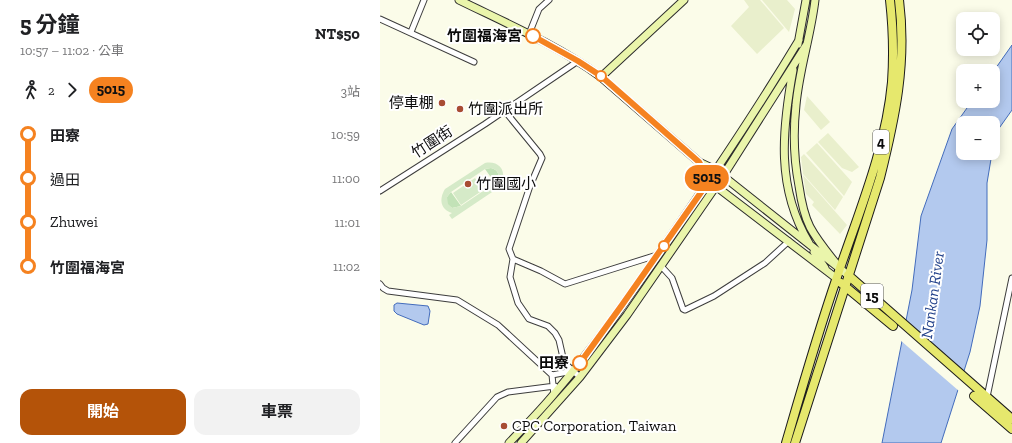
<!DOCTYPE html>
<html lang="zh-TW">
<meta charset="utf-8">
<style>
body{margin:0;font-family:"Zilla Slab","Noto Sans TC",serif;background:#f2f2f2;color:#202124;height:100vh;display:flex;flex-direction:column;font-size:15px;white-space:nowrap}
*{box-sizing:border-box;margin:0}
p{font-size:13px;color:#757577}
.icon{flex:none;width:22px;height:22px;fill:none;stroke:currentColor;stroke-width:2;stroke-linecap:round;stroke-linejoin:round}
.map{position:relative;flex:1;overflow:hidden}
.details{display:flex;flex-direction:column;background:#fff;width:380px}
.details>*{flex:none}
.badge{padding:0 8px;border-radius:13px;font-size:14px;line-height:26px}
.controls{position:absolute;left:576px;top:12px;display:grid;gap:8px}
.controls a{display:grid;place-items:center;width:44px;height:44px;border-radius:8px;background:#fff;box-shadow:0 2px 10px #0003;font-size:20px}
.map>.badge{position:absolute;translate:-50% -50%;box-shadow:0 0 0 2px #fff}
.legs{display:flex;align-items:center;gap:6px;height:44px;padding:0 20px;font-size:13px}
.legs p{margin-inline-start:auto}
.overview{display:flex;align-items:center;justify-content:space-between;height:68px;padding:0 20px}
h1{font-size:22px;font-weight:700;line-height:30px}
.action{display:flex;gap:8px;margin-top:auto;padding:8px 20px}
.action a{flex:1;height:46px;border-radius:12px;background:#b45309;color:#fff;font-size:16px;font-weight:700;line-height:46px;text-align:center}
.action a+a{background:#f2f2f2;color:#202124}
ul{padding:0 20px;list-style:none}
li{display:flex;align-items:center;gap:14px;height:44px;font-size:15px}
li i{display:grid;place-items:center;width:6px;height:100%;margin:0 5px;background:currentColor}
li i::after{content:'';width:10px;height:10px;margin:-5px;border:3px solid;border-radius:50%;background:#fff}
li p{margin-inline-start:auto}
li:first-child i{background:linear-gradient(#0000 50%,currentColor 0)}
li:last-child i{background:linear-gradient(currentColor 50%,#0000 0)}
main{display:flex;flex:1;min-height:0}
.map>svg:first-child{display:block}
.farmland{fill:#e9efcc}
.green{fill:#c2e2b7}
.pitch{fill:#d5eac8;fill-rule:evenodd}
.water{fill:#b3c9ee;stroke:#436cbc}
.pier{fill:#fbfce9}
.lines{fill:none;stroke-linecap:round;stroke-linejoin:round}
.street-casing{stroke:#3d3d3d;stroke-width:7}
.secondary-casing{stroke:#2c2c2c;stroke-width:9}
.primary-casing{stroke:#1b1b1b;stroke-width:10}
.street{stroke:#fff;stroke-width:5}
.secondary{stroke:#eaf5ab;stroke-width:7}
.primary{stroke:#e6e86d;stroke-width:8}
.line-1-casing{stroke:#fff;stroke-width:9}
.line-1{stroke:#f58220;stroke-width:6}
.stop-1-dot{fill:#fff;stroke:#f58220;stroke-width:2}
.poi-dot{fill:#a84c33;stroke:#fff;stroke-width:1.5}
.labels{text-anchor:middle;stroke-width:4;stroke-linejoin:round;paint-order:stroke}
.shield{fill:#fff;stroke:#545454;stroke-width:1}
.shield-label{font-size:14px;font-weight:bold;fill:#0a0a0a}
.stop-label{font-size:15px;font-weight:bold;fill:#0a0a0a;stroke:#fff;text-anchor:end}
.poi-label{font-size:15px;fill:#0a0a0a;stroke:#fff;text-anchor:start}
.street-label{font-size:15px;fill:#0a0a0a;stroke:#fff}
.water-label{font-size:16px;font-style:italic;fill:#23428b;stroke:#fff}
</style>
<main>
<section class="details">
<div class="overview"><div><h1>5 分鐘</h1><p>10:57 – 11:02 · 公車</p></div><b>NT$50</b></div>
<div class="legs"><svg class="icon" aria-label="walk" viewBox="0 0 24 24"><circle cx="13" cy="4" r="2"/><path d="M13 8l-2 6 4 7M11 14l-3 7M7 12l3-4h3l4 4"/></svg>2<svg class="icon" aria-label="forward" viewBox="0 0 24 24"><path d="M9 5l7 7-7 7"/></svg><b class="badge" style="background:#f58220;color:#111">5015</b><p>3站</p></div>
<ul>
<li><i style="color:#f58220"></i><b>田寮</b><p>10:59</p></li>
<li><i style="color:#f58220"></i><span>過田</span><p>11:00</p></li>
<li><i style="color:#f58220"></i><span>Zhuwei</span><p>11:01</p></li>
<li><i style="color:#f58220"></i><b>竹圍福海宮</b><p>11:02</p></li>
</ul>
<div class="action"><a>開始</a><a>車票</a></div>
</section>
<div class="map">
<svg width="632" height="443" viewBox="0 0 632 443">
<rect width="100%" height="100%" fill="#fbfce9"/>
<path class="farmland" d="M364 0H380L404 28 377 54 351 26 369 7Z
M382 0H407L415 9 409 32Z
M427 96 450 122 441 130 424 110Z
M448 133 479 167 472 172 462 168 438 142Z
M437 143 472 182 464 196 426 153Z
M424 154 463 197 455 210 423 174 421 157Z
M423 175 467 225 460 234 432 205 434 202 426 194Z"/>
<path class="green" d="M111 168C119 170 121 177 115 183L105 169Z
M71 192 81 206 72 208 67 204V197Z"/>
<path class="pitch" d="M105 163C116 161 125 167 123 179L127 177 130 180 72 219 69 215 72 213C60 209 59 199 65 189ZM111 168C119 170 121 177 115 183L81 206 72 208 68 204 67 197 71 192 105 169Z
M95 178 103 190 81 205 73 193Z"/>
<path class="water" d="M632 45V110L615 134 613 145V123H583V153H612L607 183V240L600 306 590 352 561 443H502L532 290 541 216 572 129 592 101H613V72Z
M17 303 48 306 50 311 48 324 44 325 17 314 14 311V305Z"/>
<path class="pier" d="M524 320 586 373 579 391 520 340Z"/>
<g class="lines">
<g class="street-casing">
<path id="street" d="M0 19 94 62
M31 32 44 0
M149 34 159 9 169 0
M124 110 160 154 162 158 150 186 129 249 133 259 161 271 185 284 277 255
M0 191 105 124 198 61
M133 259 130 277 138 303 149 319 168 326 175 333 179 340 184 362 193 371
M281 266 292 278 303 309 305 310 334 296 385 263 409 241
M0 284 3 288 8 291 77 300 118 325 172 375 174 395
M172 375 193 371 200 377
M607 397 632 278
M75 443 117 397 128 392 175 386"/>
</g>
<g class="secondary-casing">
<path id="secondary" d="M79 0C128 24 177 45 221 77L319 162 336 170 343 176 468 275
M435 0C431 35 419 70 416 105 413 132 414 160 419 186 421 200 424 215 430 227 437 240 446 251 455 262
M418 44 426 0
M413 70C402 130 396 188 429 243
M221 77 304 0
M319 162 329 181 456 278
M434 252 445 268
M129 443C144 427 160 411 174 394 218 343 256 286 295 230 338 168 380 105 419 40
M141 443 200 377 247 315 343 176 427 44"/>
</g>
<g class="primary-casing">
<path id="primary" d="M468 275 632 419
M461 283 513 326
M594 396 632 429
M406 443C422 388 438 332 457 277 478 214 506 149 512 82 514 54 513 27 510 0
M415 443 500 178C515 118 527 63 519 0"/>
</g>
<use href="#street" class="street"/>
<use href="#secondary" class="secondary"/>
<use href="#primary" class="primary"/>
</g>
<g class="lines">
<g class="line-1-casing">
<path id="line-1" d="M153 36 198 61 221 76 319 162 329 181 242 305 200 363"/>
</g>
<use href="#line-1" class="line-1"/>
</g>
<g class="stop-1-dot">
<circle cx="153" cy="36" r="7"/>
<circle cx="221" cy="76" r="5"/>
<circle cx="284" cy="246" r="5"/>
<circle cx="200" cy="363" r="7"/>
</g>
<g class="poi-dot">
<circle cx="62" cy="103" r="4"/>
<circle cx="80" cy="109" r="4"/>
<circle cx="88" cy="184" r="4"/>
<circle cx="124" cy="426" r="4"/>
</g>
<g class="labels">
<g class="shield">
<rect x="493" y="130" width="16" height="24" rx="3"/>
<rect x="481" y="284" width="22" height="24" rx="3"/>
</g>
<g class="shield-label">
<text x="501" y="147">4</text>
<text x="492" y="301">15</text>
</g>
<g class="stop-label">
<text x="142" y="41">竹圍福海宮</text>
<text x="189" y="368">田寮</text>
</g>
<g class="poi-label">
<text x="54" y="108" text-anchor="end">停車棚</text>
<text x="88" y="114">竹圍派出所</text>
<text x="96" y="189">竹圍國小</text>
<text x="132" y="431">CPC Corporation, Taiwan</text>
</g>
<g class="street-label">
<text transform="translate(52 142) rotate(-33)" y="5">竹圍街</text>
</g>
<g class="water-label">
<text transform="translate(552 295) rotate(-82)" y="6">Nankan River</text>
</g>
</g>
</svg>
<div class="controls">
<a><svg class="icon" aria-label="locate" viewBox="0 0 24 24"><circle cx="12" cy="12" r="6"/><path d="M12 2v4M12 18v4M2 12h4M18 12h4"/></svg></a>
<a>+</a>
<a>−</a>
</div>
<b class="badge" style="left:327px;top:178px;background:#f58220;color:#111">5015</b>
</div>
</main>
